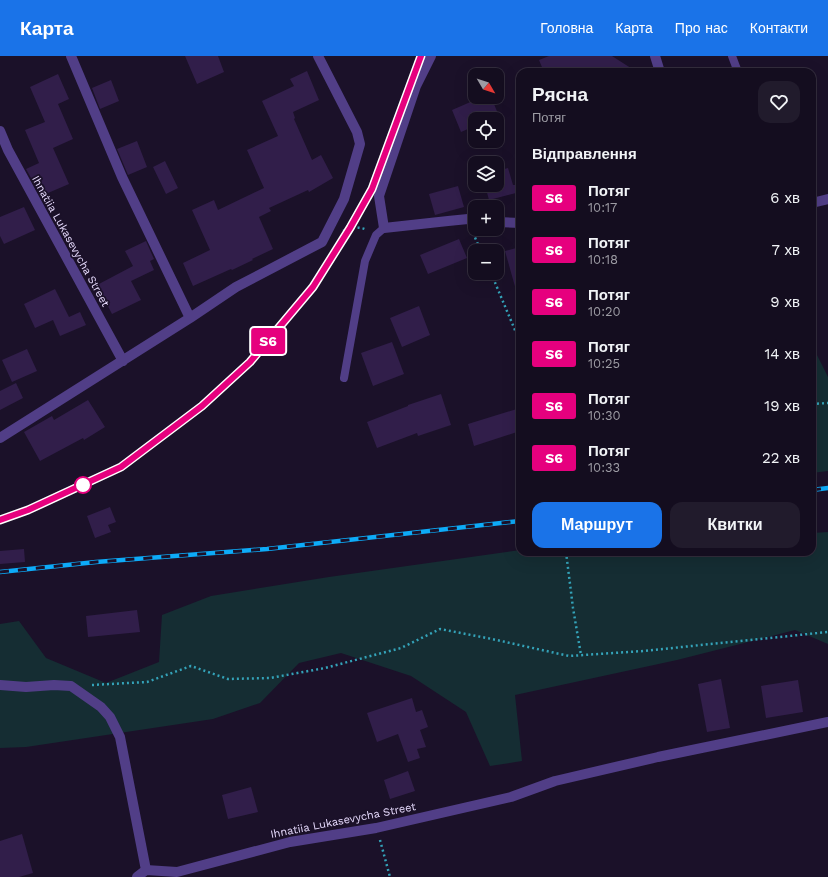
<!DOCTYPE html>
<html lang="uk">
<meta charset="utf-8">
<style>
body{margin:0;font-family:"Work Sans",sans-serif;background:#211b2c;color:#f1f3f6;height:100vh;display:flex;flex-direction:column;font-size:15px;white-space:nowrap}
*{box-sizing:border-box;margin:0}
p{font-size:13px;color:#9d9ca4}
.icon{flex:none;width:22px;height:22px;fill:none;stroke:currentColor;stroke-width:2;stroke-linecap:round;stroke-linejoin:round}
.map{position:relative;flex:1;overflow:hidden}
.sheet{position:absolute;left:516px;top:12px;width:300px;height:488px;display:flex;flex-direction:column;background:#140d1f;border-radius:12px;box-shadow:0 4px 16px #0002,0 0 0 1px #332d3d}
.sheet>*{flex:none}
.badge{padding:0 8px;border-radius:3px;font-size:14px;line-height:26px}
.needle{width:26px;rotate:129deg}
.fabs{position:absolute;left:468px;top:12px;display:grid;gap:8px}
.fabs a{display:grid;place-items:center;width:36px;height:36px;border-radius:8px;background:#140d1f;box-shadow:0 4px 16px #0002,0 0 0 1px #332d3d;font-size:20px}
.map>.badge{position:absolute;translate:-50% -50%;box-shadow:0 0 0 2px #fff}
h2{padding:0 16px;font-size:15px;line-height:36px}
.round{display:grid;place-items:center;flex:none;width:42px;height:42px;border-radius:12px;background:#211b2c}
.overview{display:flex;align-items:center;justify-content:space-between;height:68px;padding:0 16px}
h1{font-size:19px;font-weight:700;line-height:30px}
.action{display:flex;gap:8px;margin-top:auto;padding:8px 16px}
.action a{flex:1;height:46px;border-radius:12px;background:#1a73e8;color:#fff;font-size:16px;font-weight:700;line-height:46px;text-align:center}
.action a+a{background:#211b2c;color:#f1f3f6}
ul{padding:0;list-style:none}
li{display:flex;align-items:center;gap:12px;height:52px;padding:0 16px}
li div{flex:1}
li b{display:block;font-size:15px}
li em{font-style:normal}
li .badge{min-width:44px;font-weight:700;text-align:center}
header{display:flex;align-items:center;gap:24px;box-sizing:border-box;height:56px;padding:0 20px;background:#1a73e8;color:#fff}
header strong{font-size:19px}
nav{display:flex;gap:22px;margin-inline-start:auto;font-size:14px}
.map>svg:first-child{display:block}
.green{fill:#152d33}
.building{fill:#311e4a}
.lines{fill:none;stroke-linecap:round;stroke-linejoin:round}
.path{stroke:#34a3b9;stroke-width:2.5;stroke-dasharray:2 3;stroke-linecap:butt}
.lane{stroke:#513e87;stroke-width:8}
.street{stroke:#513e87;stroke-width:10}
.rail-casing{stroke:#0dabf8;stroke-width:4.5}
.rail{stroke:#1b1129;stroke-width:3;stroke-dasharray:9;stroke-linecap:butt}
.line-casing{stroke:#fff;stroke-width:9}
.line{stroke:#e6007e;stroke-width:6}
.stop-dot{fill:#fff;stroke:#e6007e;stroke-width:2}
.labels{text-anchor:middle;stroke-width:3.5;stroke-linejoin:round;paint-order:stroke}
.street-label{font-size:11px;fill:#e7dbfe;stroke:#1b1129}
</style>
<header>
<strong>Карта</strong>
<nav><a>Головна</a><a>Карта</a><a>Про нас</a><a>Контакти</a></nav>
</header>
<div class="map">
<svg width="828" height="821" viewBox="0 0 828 821">
<rect width="100%" height="100%" fill="#1b1129"/>
<path class="green" d="M812 291H813L828 321V415L812 417Z
M828 476V588L795 574 677 604 515 639 522 705 490 710 466 656 411 620 341 597 299 607 260 647 213 663 26 691 0 692V568L19 565 46 602 106 627 159 606 162 559 211 540 329 521 520 494V496H812V477Z"/>
<path class="building" d="M185 0H218L224 16 197 28Z
M549 0H612L637 16H544L539 4Z
M307 15 319 44 293 56 295 62 294 63 312 104 321 99 333 122 309 136 308 134 269 152 271 155 259 161 273 193 252 203 253 204 232 214 231 213 193 230 183 207 210 194 192 154 214 144 218 154 264 132 247 94 278 80 262 45 294 30 290 23Z
M58 18 69 43 58 48 73 83 53 92 69 128 41 140 26 113 39 107 25 74 45 66 30 31Z
M111 24 119 45 100 53 92 32Z
M482 41H491L499 60 491 63H475V70L461 76 452 54Z
M137 85 147 111 128 119 117 93Z
M165 105 178 132 166 138 153 111Z
M508 112 513 129H520V136L489 144 485 129H497V115Z
M458 130 464 151 435 159 429 138Z
M24 151 35 174 4 188 0 180V161Z
M459 183 467 202 428 218 420 199Z
M146 185 154 203 150 205 154 214 131 225 141 244 112 258 97 229 133 210 125 195Z
M520 191V233L516 234 505 195Z
M55 233 69 261 80 256 86 269 60 280 53 264 35 272 24 248Z
M419 250 430 279 402 291 390 262Z
M392 286 404 318 373 330 361 297Z
M27 293 37 315 12 326 2 304Z
M16 327 23 342 0 354V335Z
M441 338 451 369 418 380 417 377 377 392 367 366 408 350V349Z
M88 344 105 371 84 384 83 382 40 405 24 376 52 360 54 364Z
M520 352V375L474 390 468 368Z
M110 451 116 466 108 469 111 476 95 482 87 460Z
M24 493 25 506 0 508V495Z
M137 554 140 576 88 581 86 560Z
M721 623 730 672 707 676 698 628Z
M798 624 803 656 766 662 761 630Z
M412 642 416 656 422 654 428 671 420 674 426 691 417 693 420 702 408 706 398 678 377 686 367 657Z
M408 715 415 735 390 743 384 724Z
M251 731 258 756 228 763 222 739Z
M22 778 33 817 19 821H0V785Z"/>
<g class="lines">
<path class="path" d="M343 175C351 172 359 170 367 174
M473 177 481 195
M491 217 520 286
M812 348 828 347
M566 496 573 552 581 599
M92 629 147 626 191 610 228 623 270 622 325 612 401 592 440 573 492 583 569 600 643 595 828 576
M380 784 390 821"/>
<path class="lane" d="M732 0 738 16
M344 322 365 205 376 179 384 172"/>
<path class="street" d="M71 0 122 121 190 262
M431 0 416 30 379 140 384 172 448 165 468 163 475 164
M655 0 660 16
M0 75 8 94 123 305
M812 147 828 143
M497 166 520 167
M0 382 190 262 236 231 322 186 344 143 360 88 357 76 318 0
M0 629 26 631 54 629 71 630 101 651 110 661 120 681 146 814
M137 821 146 814 177 816 290 786 376 772 511 741 555 725 658 701 828 666"/>
<g class="rail-casing">
<path id="rail" d="M812 434 828 432
M0 464 28 454 121 411 202 350 250 306 313 231 350 172 372 133 421 0
M0 516 96 506 267 493 520 465"/>
</g>
<use href="#rail" class="rail"/>
</g>
<g class="lines">
<g class="line-casing">
<path id="line" d="M0 464 28 454 121 411 202 350 250 306 313 231 350 172 372 133 421 0"/>
</g>
<use href="#line" class="line"/>
</g>
<circle class="stop-dot" cx="83" cy="429" r="8"/>
<g class="labels">
<g class="street-label">
<text transform="translate(71 185) rotate(61)" y="4">Ihnatiia Lukasevycha Street</text>
<text transform="translate(343 764) rotate(-11)" y="4">Ihnatiia Lukasevycha Street</text>
</g>
</g>
</svg>
<div class="fabs">
<a><svg class="needle" viewBox="-14 -14 28 28"><path d="M0-13l5 13h-10z" fill="#e53935"/><path d="M0 13l5-13h-10z" fill="#9d9ca4"/></svg></a>
<a><svg class="icon" aria-label="locate" viewBox="0 0 24 24"><circle cx="12" cy="12" r="6"/><path d="M12 2v4M12 18v4M2 12h4M18 12h4"/></svg></a>
<a><svg class="icon" aria-label="layers" viewBox="0 0 24 24"><path d="M12 4l9 5-9 5-9-5zM3 14l9 5 9-5"/></svg></a>
<a>+</a>
<a>−</a>
</div>
<b class="badge" style="left:268px;top:285px;background:#e6007e;color:#fff">S6</b>
<section class="sheet">
<div class="overview"><div><h1>Рясна</h1><p>Потяг</p></div><a class="round"><svg class="icon" aria-label="heart" viewBox="0 0 24 24"><path d="M12 20l-8-8c-3-5 5-10 8-4 3-6 11-1 8 4z"/></svg></a></div>
<h2>Відправлення</h2>
<ul>
<li><span class="badge" style="background:#e6007e;color:#fff">S6</span><div><b>Потяг</b><p>10:17</p></div><em>6 хв</em></li>
<li><span class="badge" style="background:#e6007e;color:#fff">S6</span><div><b>Потяг</b><p>10:18</p></div><em>7 хв</em></li>
<li><span class="badge" style="background:#e6007e;color:#fff">S6</span><div><b>Потяг</b><p>10:20</p></div><em>9 хв</em></li>
<li><span class="badge" style="background:#e6007e;color:#fff">S6</span><div><b>Потяг</b><p>10:25</p></div><em>14 хв</em></li>
<li><span class="badge" style="background:#e6007e;color:#fff">S6</span><div><b>Потяг</b><p>10:30</p></div><em>19 хв</em></li>
<li><span class="badge" style="background:#e6007e;color:#fff">S6</span><div><b>Потяг</b><p>10:33</p></div><em>22 хв</em></li>
</ul>
<div class="action"><a>Маршрут</a><a>Квитки</a></div>
</section>
</div>
